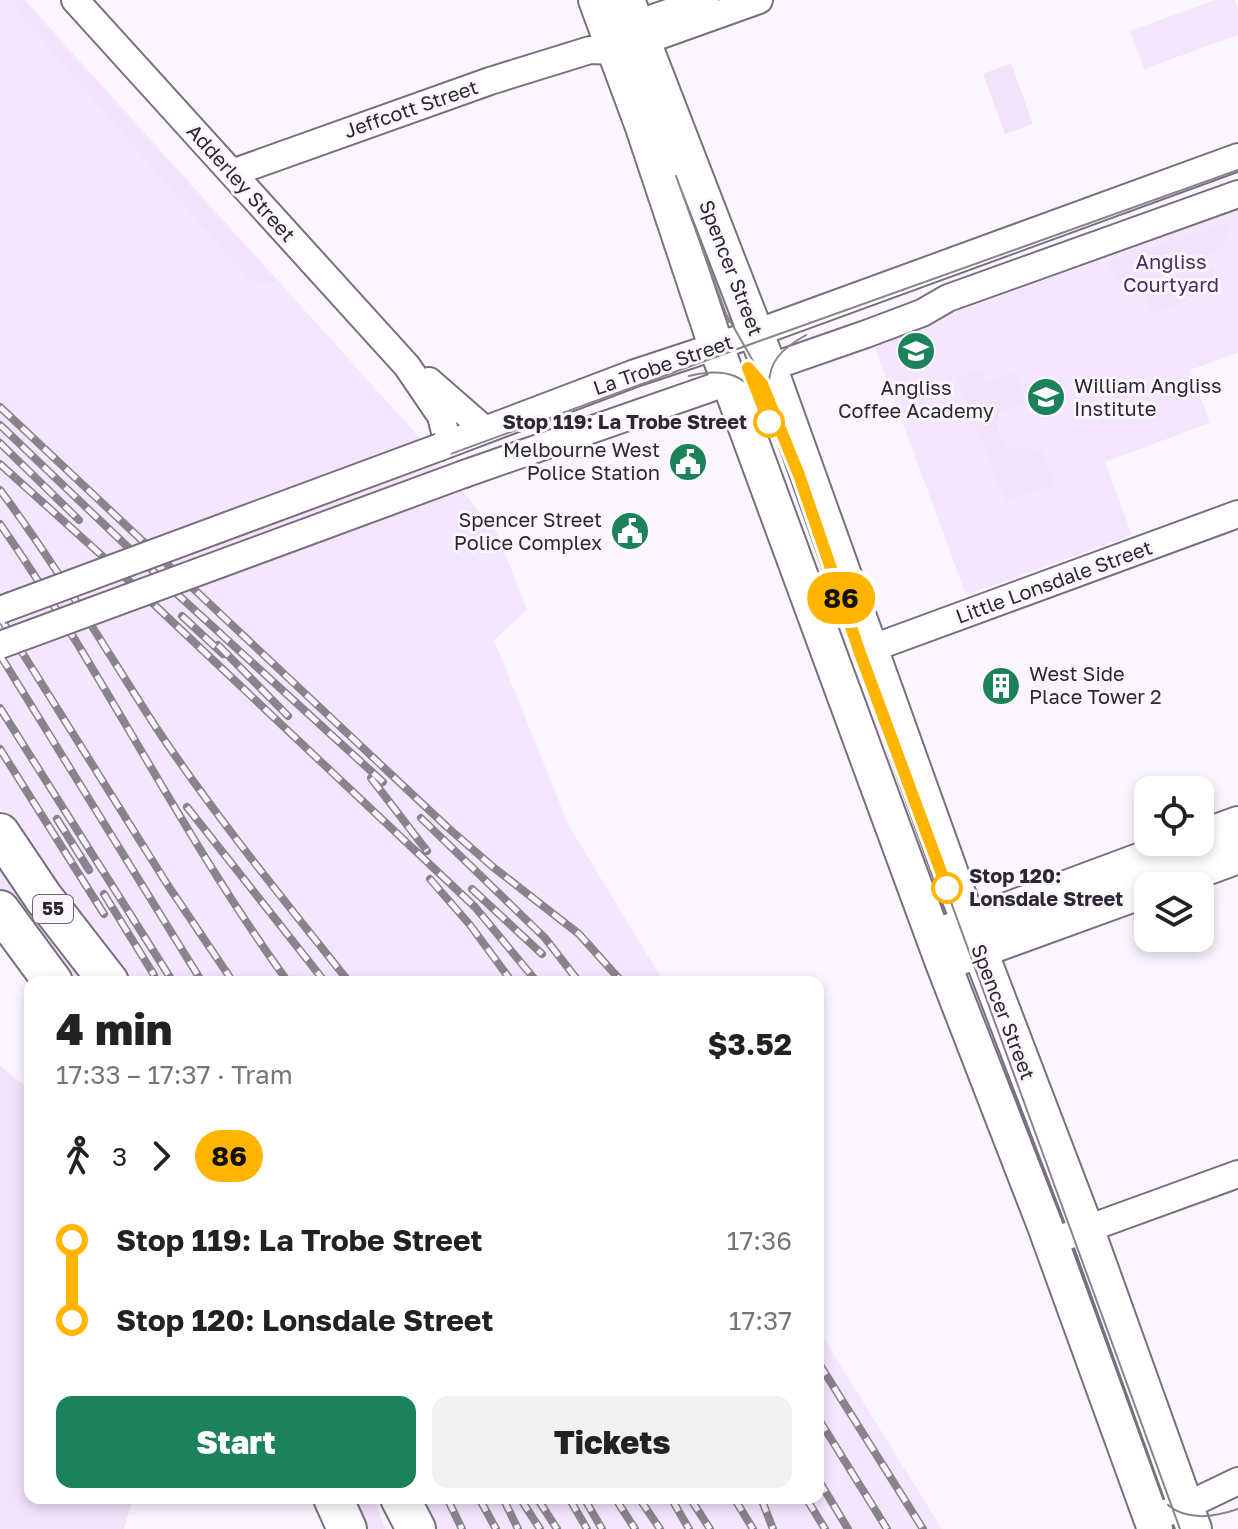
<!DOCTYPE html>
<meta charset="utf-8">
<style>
body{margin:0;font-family:"Golos Text",sans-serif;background:#f2f2f2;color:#222;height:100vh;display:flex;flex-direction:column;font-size:30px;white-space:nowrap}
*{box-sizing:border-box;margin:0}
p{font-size:26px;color:#767676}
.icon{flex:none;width:44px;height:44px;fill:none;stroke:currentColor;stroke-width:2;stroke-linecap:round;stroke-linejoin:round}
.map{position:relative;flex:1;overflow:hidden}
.drawer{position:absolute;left:24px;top:976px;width:800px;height:528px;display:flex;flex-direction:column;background:#fff;border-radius:16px;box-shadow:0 4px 12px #0003}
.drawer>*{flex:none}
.badge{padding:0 16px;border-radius:26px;font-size:28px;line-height:52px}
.buttons{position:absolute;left:1134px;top:776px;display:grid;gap:16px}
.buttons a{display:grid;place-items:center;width:80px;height:80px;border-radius:16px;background:#fff;box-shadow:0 4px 12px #0003;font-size:40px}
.map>.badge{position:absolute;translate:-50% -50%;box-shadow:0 0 0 4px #fff}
.legs{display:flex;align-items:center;gap:12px;height:88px;padding:0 32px;font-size:26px}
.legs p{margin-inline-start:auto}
.summary{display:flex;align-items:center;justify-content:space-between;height:136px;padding:0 32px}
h1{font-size:44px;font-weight:800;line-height:60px}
.cta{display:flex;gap:16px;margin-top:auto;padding:16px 32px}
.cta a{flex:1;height:92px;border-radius:16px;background:#1c825c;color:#fff;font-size:32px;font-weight:800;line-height:92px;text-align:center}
.cta a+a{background:#f2f2f2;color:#222}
ul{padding:0 32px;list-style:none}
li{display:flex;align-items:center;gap:28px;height:80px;font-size:30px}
li i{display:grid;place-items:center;width:12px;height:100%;margin:0 10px;background:currentColor}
li i::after{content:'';width:20px;height:20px;margin:-10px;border:6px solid;border-radius:50%;background:#fff}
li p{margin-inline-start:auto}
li:first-child i{background:linear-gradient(#0000 50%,currentColor 0)}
li:last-child i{background:linear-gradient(currentColor 50%,#0000 0)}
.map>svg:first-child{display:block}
.built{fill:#f5e6ff}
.green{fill:#f2e3fb}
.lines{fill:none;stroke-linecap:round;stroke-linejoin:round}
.minor-casing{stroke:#796f7f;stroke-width:30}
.major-casing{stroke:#796f7f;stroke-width:38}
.highway-casing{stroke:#796f7f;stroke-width:42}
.minor{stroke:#fff;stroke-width:26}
.major{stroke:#fff;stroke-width:34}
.highway{stroke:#fff;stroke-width:38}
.tram{stroke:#89848c;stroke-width:2}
.rail-casing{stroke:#89848c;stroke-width:8}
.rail{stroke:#fbf6fe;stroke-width:5;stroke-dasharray:15;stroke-linecap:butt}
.minor-bridge-casing{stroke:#796f7f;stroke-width:30;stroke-linecap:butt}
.minor-bridge{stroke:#fff;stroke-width:26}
.line-1-casing{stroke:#fff;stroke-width:18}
.line-1{stroke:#ffb500;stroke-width:12}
.stop-1-dot{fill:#fff;stroke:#ffb500;stroke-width:4}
.labels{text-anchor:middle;stroke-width:6;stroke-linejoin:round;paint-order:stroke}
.shield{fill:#fbf6fe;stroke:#6a666d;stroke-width:2}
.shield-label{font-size:18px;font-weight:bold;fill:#2c282f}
.street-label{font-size:20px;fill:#2c282f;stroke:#fbf6fe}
.park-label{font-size:20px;fill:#4e2862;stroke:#fbf6fe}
.poi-label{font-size:20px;fill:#2c282f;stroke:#fbf6fe;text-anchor:start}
.stop-label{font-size:20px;font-weight:bold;fill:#2c282f;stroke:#fbf6fe;text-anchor:end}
</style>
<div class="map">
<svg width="1238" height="1529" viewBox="0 0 1238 1529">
<rect width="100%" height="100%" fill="#fbf6fe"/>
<path class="built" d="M0 0H25L409 426 497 533 527 610 494 640 569 826 664 982H123L0 808Z
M1215 0H1235L1238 8V35L1144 69 1130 31Z
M1238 210V353L1190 370 1210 423 1105 462 1132 535 966 595 873 342Z
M818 1329 942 1529H437L426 1498H818Z"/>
<path class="green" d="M14 0H21L276 282H251L19 13Z
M1011 63 1033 124 1005 134 983 74Z
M1230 222 1222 247 1208 257 1215 275 1187 301 1151 314 1139 276 1117 284 1108 262Z
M981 369 987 383 1015 372 1026 404 998 413V430L1009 449 1030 447 1031 451 1042 449 1055 485 1005 501 957 377Z
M0 853 94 982H67L0 890Z
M0 1066 30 1090V1498H133L124 1529H0Z
M346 1498H374L385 1529H360Z"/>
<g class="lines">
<g class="minor-casing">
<path id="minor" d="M75 0 407 366 441 416 448 444
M619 30 705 0
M232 173 490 81 590 50 616 51 759 0
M429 381 484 429
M440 447 635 373 756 333 1238 157
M464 474 866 334 922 313 948 298 1238 194
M870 649 1238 514
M1051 1242 1238 1174
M1151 1518 1186 1506 1238 1481"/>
</g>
<g class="major-casing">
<path id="major" d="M596 0 643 127 716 346 943 963 1045 1226 1155 1529
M627 0 774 380 960 899 1090 1239 1194 1529
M1200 838 1238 824
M1157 886 1238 856
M948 932 1190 842
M958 958 1148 889"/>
</g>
<g class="highway-casing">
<path id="highway" d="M0 833 43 897 109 982
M0 910 53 982
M333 1498 347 1529
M400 1498 416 1529"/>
</g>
<use href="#minor" class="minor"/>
<use href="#major" class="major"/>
<use href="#highway" class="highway"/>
<path class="tram" d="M676 176 729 322
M725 312 761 375 808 498 860 653 1180 1529
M689 376C725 367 749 374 764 409
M769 390C767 361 783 348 806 335
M0 619 740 348 1238 170
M1168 1505C1188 1522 1215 1517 1238 1509"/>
<g class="rail-casing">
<path id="rail" d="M0 407 446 826 493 867 579 934 622 982
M0 425 176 593 383 782
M0 443 79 520
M0 464 109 562 475 907 537 982
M0 490C57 566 105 649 157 729 216 817 283 899 349 982
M0 524C103 672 182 836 288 982
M182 616 223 654
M0 617 167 884 233 982
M218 645 288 716
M0 655 202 982
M0 708 173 982
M0 749 104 914
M371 778 427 851
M187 807 325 982
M421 818 545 938 579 982
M57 819 89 870
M430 879 470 925 512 982
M472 889 542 954
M104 894 154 975
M818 1362 923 1529
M818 1418 887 1529
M818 1479 848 1529
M447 1498 462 1529
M479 1498 496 1529
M503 1498 518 1529
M520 1498 540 1529
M537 1498 557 1529
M569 1498 587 1529
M584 1498 602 1529
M615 1498 635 1529
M639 1498 660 1529
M671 1498 689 1529
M690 1498 710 1529
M734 1498 753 1529
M761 1498 773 1529
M806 1498 825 1529"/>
</g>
<use href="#rail" class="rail"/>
<g class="minor-bridge-casing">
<path id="minor-bridge" d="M0 610 440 447
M0 645 464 474"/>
</g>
<use href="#minor-bridge" class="minor-bridge"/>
</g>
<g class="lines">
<g class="line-1-casing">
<path id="line-1" d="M769 422 748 368 762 384 799 475 860 653 947 888"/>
</g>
<use href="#line-1" class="line-1"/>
</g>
<defs>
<g id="university-disc" transform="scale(2)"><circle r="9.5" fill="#1c825c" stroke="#fbf6fe"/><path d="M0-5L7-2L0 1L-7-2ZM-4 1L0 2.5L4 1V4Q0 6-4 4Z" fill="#fff"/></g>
<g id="civic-disc" transform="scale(2)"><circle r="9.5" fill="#1c825c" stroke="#fbf6fe"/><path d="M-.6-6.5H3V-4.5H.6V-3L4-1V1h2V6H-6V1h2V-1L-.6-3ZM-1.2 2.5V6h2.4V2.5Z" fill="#fff"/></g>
<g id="building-disc" transform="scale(2)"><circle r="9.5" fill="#1c825c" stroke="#fbf6fe"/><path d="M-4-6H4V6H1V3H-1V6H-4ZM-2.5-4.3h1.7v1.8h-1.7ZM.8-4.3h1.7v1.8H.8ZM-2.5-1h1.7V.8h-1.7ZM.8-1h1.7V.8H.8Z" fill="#fff"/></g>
</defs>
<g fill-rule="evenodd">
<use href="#university-disc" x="916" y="351"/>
<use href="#university-disc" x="1046" y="397"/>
<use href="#civic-disc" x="688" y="462"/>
<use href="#civic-disc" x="630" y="531"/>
<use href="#building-disc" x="1001" y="686"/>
</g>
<g class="stop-1-dot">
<circle cx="769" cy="422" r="14"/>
<circle cx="947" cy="888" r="14"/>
</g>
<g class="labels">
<rect class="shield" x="33" y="895" width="40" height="28" rx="6"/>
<g class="shield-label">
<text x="53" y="915">55</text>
</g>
<g class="street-label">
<text transform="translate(411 109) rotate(-19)" y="7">Jeffcott Street</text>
<text transform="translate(241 183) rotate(48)" y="7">Adderley Street</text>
<text transform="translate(731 268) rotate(69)" y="7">Spencer Street</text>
<text transform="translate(663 365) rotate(-19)" y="7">La Trobe Street</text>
<text transform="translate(1054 582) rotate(-20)" y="7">Little Lonsdale Street</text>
<text transform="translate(1003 1012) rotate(69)" y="7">Spencer Street</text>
</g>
<g class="park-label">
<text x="1171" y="269">Angliss<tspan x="1171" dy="23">Courtyard</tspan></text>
</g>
<g class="poi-label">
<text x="1074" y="393">William Angliss<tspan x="1074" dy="23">Institute</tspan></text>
<text x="916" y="395" text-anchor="middle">Angliss<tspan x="916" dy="23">Coffee Academy</tspan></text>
<text x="660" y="457" text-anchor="end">Melbourne West<tspan x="660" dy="23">Police Station</tspan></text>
<text x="602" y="527" text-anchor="end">Spencer Street<tspan x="602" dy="23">Police Complex</tspan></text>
<text x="1029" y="681">West Side<tspan x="1029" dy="23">Place Tower 2</tspan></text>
</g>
<g class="stop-label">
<text x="747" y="429">Stop 119: La Trobe Street</text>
<text x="969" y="883" text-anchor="start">Stop 120:<tspan x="969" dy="23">Lonsdale Street</tspan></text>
</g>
</g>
</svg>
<div class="buttons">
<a><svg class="icon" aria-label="locate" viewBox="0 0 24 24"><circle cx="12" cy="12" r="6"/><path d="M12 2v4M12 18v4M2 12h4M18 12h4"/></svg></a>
<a><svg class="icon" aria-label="layers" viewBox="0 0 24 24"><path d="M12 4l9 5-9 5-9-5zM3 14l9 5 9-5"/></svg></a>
</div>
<b class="badge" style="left:841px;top:598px;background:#ffb500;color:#111">86</b>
<section class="drawer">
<div class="summary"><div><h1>4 min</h1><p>17:33 – 17:37 · Tram</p></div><b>$3.52</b></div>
<div class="legs"><svg class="icon" aria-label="walk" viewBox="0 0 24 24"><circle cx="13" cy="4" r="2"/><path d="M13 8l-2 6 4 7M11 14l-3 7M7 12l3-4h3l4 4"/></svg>3<svg class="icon" aria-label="forward" viewBox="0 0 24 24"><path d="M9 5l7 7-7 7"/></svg><b class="badge" style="background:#ffb500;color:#111">86</b></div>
<ul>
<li><i style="color:#ffb500"></i><b>Stop 119: La Trobe Street</b><p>17:36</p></li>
<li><i style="color:#ffb500"></i><b>Stop 120: Lonsdale Street</b><p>17:37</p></li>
</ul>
<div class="cta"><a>Start</a><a>Tickets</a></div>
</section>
</div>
